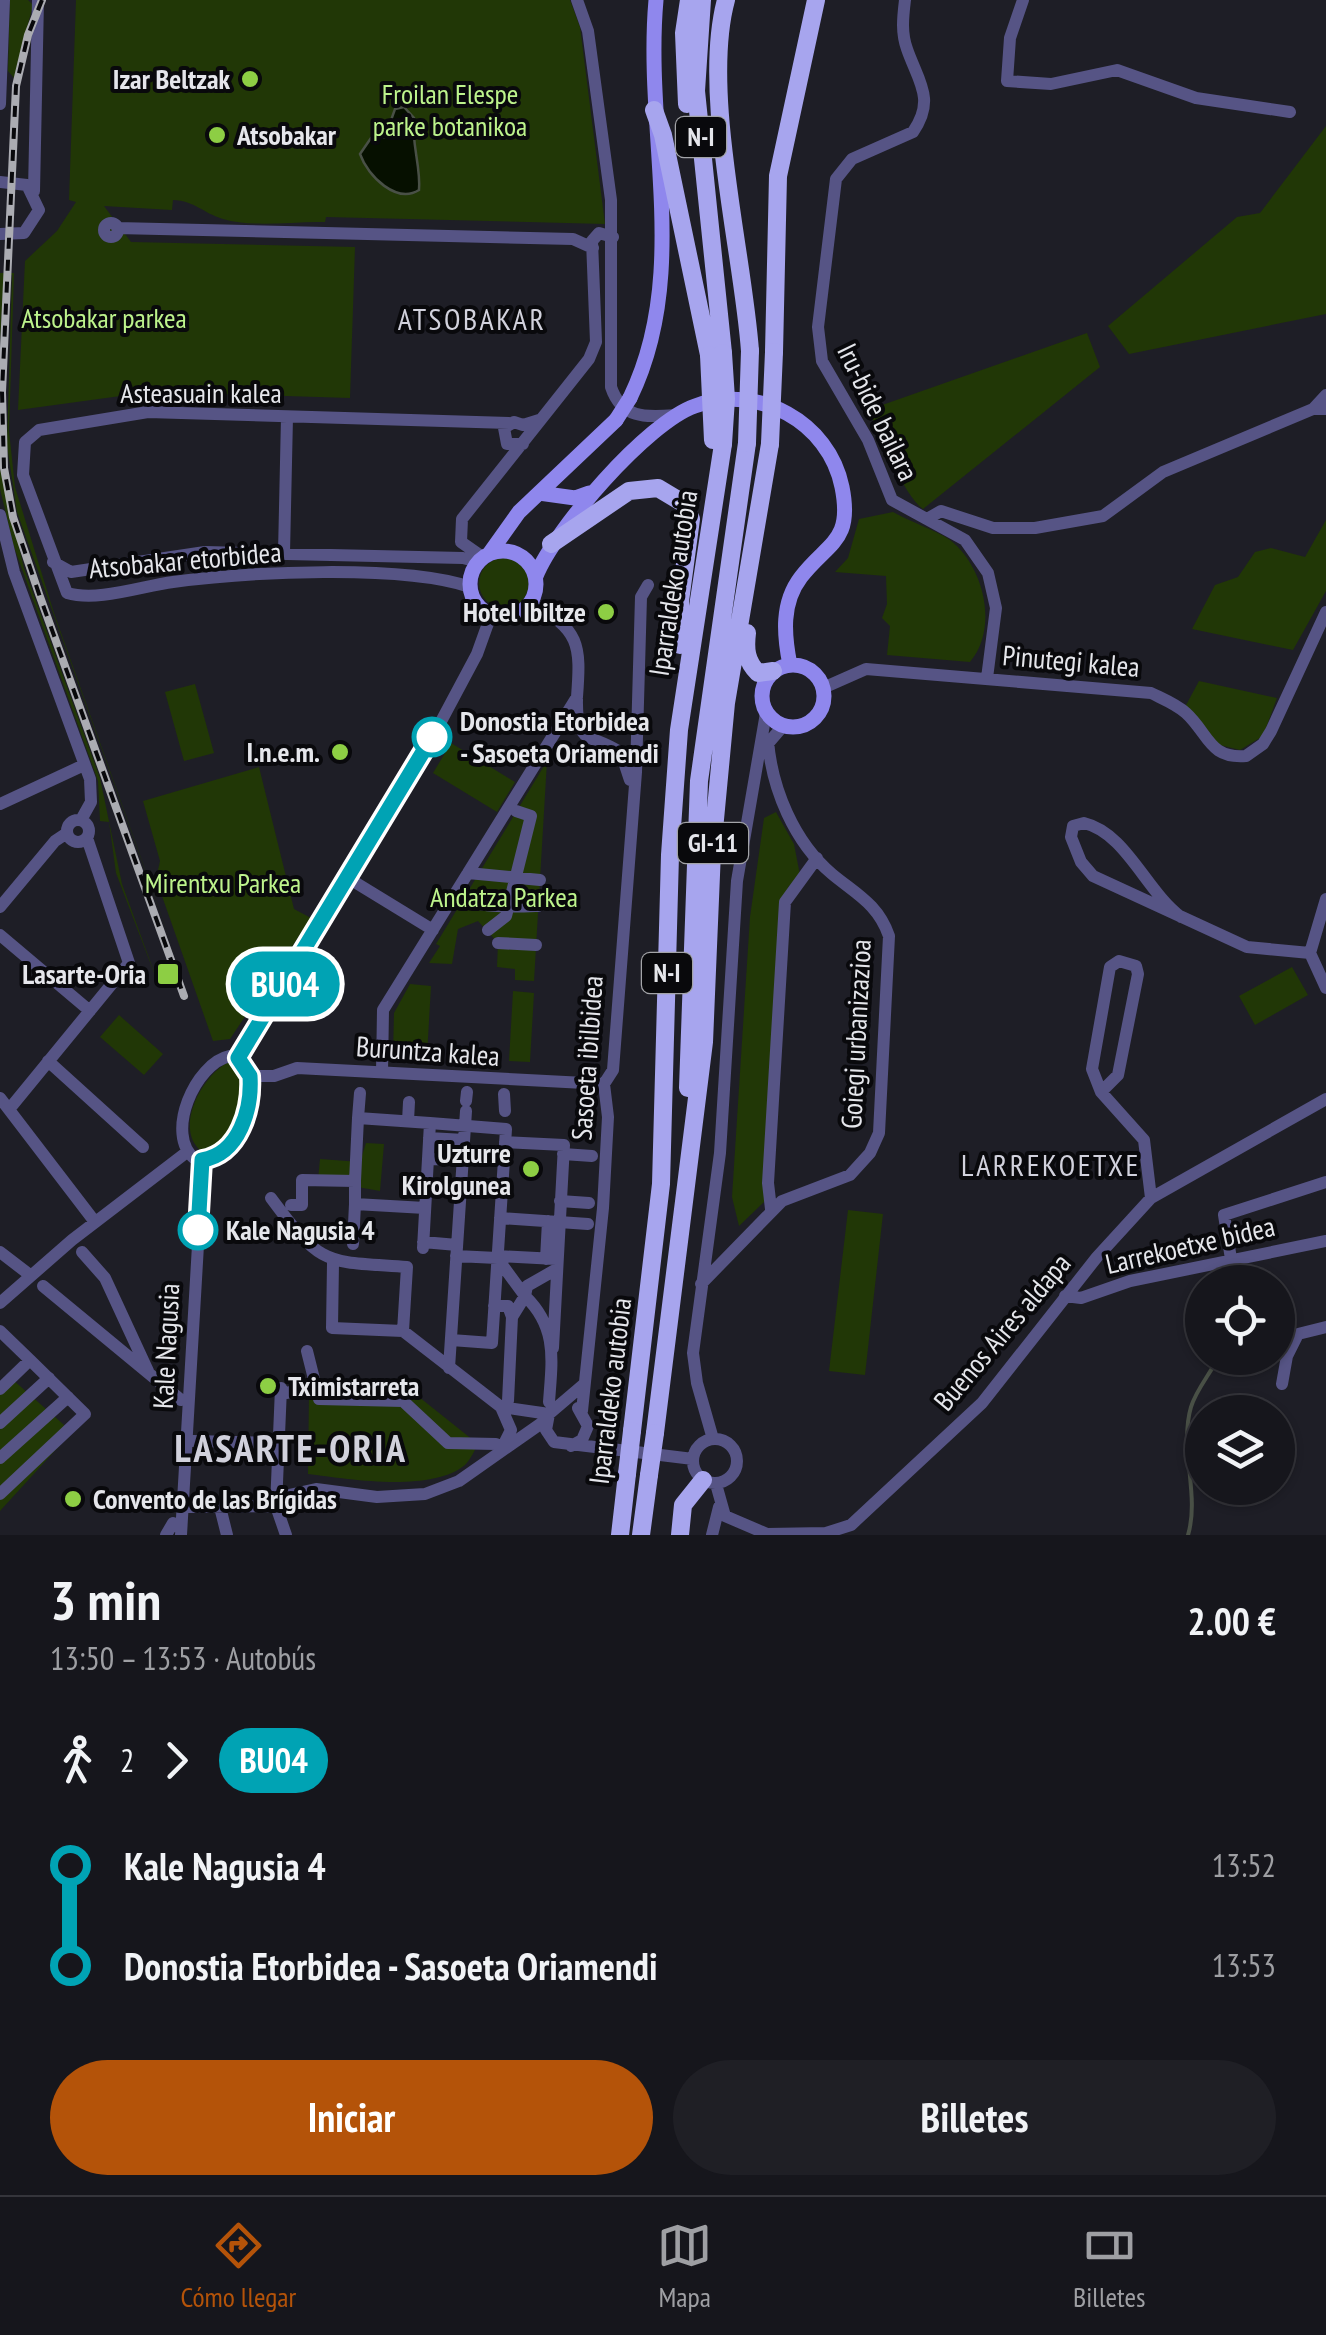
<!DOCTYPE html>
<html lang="es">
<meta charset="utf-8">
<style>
body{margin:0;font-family:"PT Sans Narrow",sans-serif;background:#1f1f25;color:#f1f3f6;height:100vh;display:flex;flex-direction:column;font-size:38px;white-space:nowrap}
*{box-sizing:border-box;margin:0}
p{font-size:32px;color:#9e9fa3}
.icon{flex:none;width:55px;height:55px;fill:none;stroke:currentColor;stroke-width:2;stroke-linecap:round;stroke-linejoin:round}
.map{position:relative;height:1535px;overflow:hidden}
.drawer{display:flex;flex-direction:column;background:#16161c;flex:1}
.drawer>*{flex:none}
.badge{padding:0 20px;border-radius:32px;font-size:35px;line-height:65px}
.buttons{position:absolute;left:1185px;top:1265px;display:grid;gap:20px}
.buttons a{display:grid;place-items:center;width:110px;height:110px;border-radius:50%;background:#16161c;box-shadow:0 2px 8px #0004,0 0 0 2px #35353b;font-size:50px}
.map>.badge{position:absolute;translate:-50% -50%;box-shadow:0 0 0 5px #fff}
.legs{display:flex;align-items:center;gap:15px;height:110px;padding:0 50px;font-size:32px}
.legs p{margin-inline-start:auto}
.headline{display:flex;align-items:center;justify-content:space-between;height:170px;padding:0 50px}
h1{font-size:55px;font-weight:800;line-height:75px}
.primary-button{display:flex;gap:20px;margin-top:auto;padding:20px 50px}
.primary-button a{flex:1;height:115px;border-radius:60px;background:#b45309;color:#fff;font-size:40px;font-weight:800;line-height:115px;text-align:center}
.primary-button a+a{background:#1f1f25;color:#f1f3f6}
ul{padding:0 50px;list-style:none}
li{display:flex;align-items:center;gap:35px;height:100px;font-size:38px}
li i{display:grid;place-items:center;width:15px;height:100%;margin:0 12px;background:currentColor}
li i::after{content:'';width:25px;height:25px;margin:-12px;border:8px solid;border-radius:50%;background:#16161c}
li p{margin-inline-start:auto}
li:first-child i{background:linear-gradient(#0000 50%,currentColor 0)}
li:last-child i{background:linear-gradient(currentColor 50%,#0000 0)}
.dock{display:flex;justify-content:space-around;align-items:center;height:140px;border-top:2px solid #35353b;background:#16161c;font-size:28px;color:#9e9fa3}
.dock a{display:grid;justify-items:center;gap:5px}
.dock .on{color:#b45309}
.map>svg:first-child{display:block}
.green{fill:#213706}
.water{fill:#061000;stroke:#495046;stroke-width:2.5}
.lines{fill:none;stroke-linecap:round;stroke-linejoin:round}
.stream{stroke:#495046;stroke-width:4}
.minor{stroke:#565485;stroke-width:12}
.major{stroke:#8f87ed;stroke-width:15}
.highway{stroke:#a7a5ee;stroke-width:18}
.rail-casing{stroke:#abacb2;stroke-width:8}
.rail{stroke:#09090c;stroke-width:4;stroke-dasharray:11;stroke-linecap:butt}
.major-bridge{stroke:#8f87ed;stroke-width:15}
.highway-bridge{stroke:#a7a5ee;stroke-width:18}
.line-1-casing{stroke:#fff;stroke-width:22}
.line-1{stroke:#00a3b4;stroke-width:15}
.poi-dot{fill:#8dce44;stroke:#09090c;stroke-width:4}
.stop-1-dot{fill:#fff;stroke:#00a3b4;stroke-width:5}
.labels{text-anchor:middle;stroke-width:8;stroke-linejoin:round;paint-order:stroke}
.shield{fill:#09090c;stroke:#a3a4a8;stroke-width:2.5}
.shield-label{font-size:25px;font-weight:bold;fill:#e5e6eb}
.poi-label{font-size:28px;font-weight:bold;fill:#e5e6eb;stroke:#09090c;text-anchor:end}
.park-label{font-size:28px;fill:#bdf38c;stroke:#09090c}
.street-label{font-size:28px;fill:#e5e6eb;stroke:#09090c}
.stop-label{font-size:28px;font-weight:bold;fill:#e5e6eb;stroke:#09090c;text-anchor:start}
.neighbourhood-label{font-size:30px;letter-spacing:2.5px;fill:#d1d1dc;stroke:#09090c}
.district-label{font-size:38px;font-weight:bold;letter-spacing:2.5px;fill:#d1d1dc;stroke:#09090c}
</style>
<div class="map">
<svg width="1326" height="1535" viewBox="0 0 1326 1535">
<rect width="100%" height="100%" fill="#1e1e26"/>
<path class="green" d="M10 0H28L33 5 14 78 8 71Z
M76 0H570L580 27 605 224 326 217 325 222C294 221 253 228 223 219 203 213 195 201 173 200L172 210 104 206 131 242 355 247 350 398 150 392 18 410 25 261 57 231 76 202 69 200Z
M1326 126V314L1129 354 1108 326 1237 217 1260 213Z
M0 273H14L9 431 15 487 54 613 179 965 17 512 7 445 12 275H4L0 343Z
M1087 333 1100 367 923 509C902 494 883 437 868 410Z
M0 468 24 568 100 778 122 884 161 991 116 873 109 822 100 821 98 781 14 547 0 489Z
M893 512C910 522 934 529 950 540 984 566 999 628 970 662L887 655 890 626 882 618 887 604 886 576 835 572 848 558 859 519Z
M1326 520V591L1293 650 1192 629 1215 585 1238 577 1255 552 1271 548 1305 557Z
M479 583a25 25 0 1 1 50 0a25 25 0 1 1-50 0Z
M1199 681 1277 698 1263 736 1240 750 1216 744 1185 707Z
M195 684 214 753 184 761 165 692Z
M451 743 515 782 497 812 433 773Z
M547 761 534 981 515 980V969L497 967 498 943 478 921 458 929 452 964 429 963 440 946 436 944Z
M259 767 294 909 311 918 230 1039 213 1041 156 879 160 861 143 801Z
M776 812 794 844 800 875 788 887 764 1202 739 1226 732 1197 750 917 764 818Z
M1292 967 1308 995 1255 1025 1239 996Z
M410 984 431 986 427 1056 393 1054 394 1013Z
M513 991 534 993 530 1062 509 1061Z
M119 1015 163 1054 144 1075 100 1037Z
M229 1062 236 1063C255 1091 240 1126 217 1148L200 1150C174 1127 203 1074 229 1062Z
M366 1143 384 1144 380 1191 318 1180 320 1159 360 1162Z
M848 1210 883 1214 865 1375 829 1371Z
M12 1379 72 1432 0 1511V1391Z
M323 1380 404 1385 478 1444C475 1450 470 1460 465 1465 431 1493 348 1479 308 1474L309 1394Z"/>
<path class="water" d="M404 107 414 118C411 143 421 166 419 190 397 204 368 177 360 154L371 138 385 137 395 109Z"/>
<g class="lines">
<path class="stream" d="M1188 1535C1200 1495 1179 1448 1191 1407 1196 1390 1210 1374 1218 1358"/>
<path class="minor" d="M577 0 588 31 611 200V387C622 420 647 417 676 415
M905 0C903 17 901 32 907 49 918 81 936 99 913 132L852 159 836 179 818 327 822 361 868 440 892 500 965 540 988 573 996 608 987 678
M1023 0 1010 38 1007 81 1051 84 1117 70 1196 98 1290 112
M0 104 4 0
M0 182 27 185 39 210 24 233 0 234
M34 191 38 0
M104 230a7 7 0 1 1 14 0a7 7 0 1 1-14 0Z
M117 228 573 239 593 248
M1326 395 1313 409H1326
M523 444H507L504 428 514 422 523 425 539 420
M0 515 14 572 90 779 91 802 81 820
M927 519 941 511 993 528H1035L1103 516 1163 472 1313 409
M284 553 287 417
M481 556 461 542 462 519 589 359 596 342 592 241 599 233 613 237
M53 562 71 572 205 552 463 558 478 562
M470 587C401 564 248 572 173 582 142 586 98 602 67 593L23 475 25 442 39 430 148 412 509 423
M823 688 866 669 1151 693C1163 699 1176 704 1186 713 1209 734 1209 759 1246 756L1263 744 1271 731 1326 612
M577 699C576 748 591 732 621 753L630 780
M765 747 783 726
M0 804 84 765
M67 831a11 11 0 1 1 22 0a11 11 0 1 1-22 0Z
M468 873 540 880
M348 878 433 930
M455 894C476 909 513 907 538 906
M1326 899 1310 953 1326 988
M0 907 55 841 67 833
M1181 917C1146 891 1126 833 1084 823L1073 826 1071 837 1081 862 1093 876 1247 947 1310 953
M488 930 506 916 531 816 516 811
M0 935 90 1011
M498 943 536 945
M230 1056C274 1065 242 1167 195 1159 164 1135 195 1063 230 1056Z
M238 1058 437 729 477 654 491 615
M48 1061 143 1147
M382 1072 383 1010 577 697C581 644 580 630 531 603
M250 1076H274L297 1068 604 1084
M1101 1092 1118 1075 1138 974 1136 966 1119 961 1110 967 1092 1069 1101 1092 1144 1140 1151 1198
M360 1093 358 1118 430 1123
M504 1094 505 1111
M0 1098 95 1222
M466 1101 467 1092
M11 1107 129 963 87 838
M408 1121 409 1102
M429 1138 464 1140
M505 1142 564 1145 553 1348
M563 1154 592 1156
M428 1159 462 1160
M355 1181 358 1118
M271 1198C323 1268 324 1261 407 1267L403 1331 332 1328 333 1263
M560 1201 589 1203
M291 1205H302V1180L355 1181V1204
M771 1209 768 1183 785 902 817 858
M500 1218 588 1224
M423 1242 457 1245
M353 1244 355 1204 425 1208
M423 1248 430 1123 506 1129 492 1343 451 1340
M0 1252 30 1275
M82 1252 105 1278 148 1371
M456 1256 497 1258 525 1296 527 1286 555 1270
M497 1256 556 1259
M546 1259 548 1221
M1231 1259 1224 1215 1326 1182
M701 1284 782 1201 850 1175 870 1153 879 1133 889 936C878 904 856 894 832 874 794 842 772 789 768 741
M43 1286 181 1400
M1065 1296 1081 1298 1130 1281 1326 1241
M0 1303 72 1240 187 1152
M494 1306H508L512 1317 508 1401
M512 1317 525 1296C558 1328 552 1360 549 1402
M0 1331 30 1360 0 1389
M403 1331 501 1407 549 1414
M307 1351 319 1399 403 1401 448 1443 496 1444
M449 1368 466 1111
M1282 1384 1287 1356 1298 1334 1326 1327
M583 1385 549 1414 546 1430 554 1442 693 1459
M281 1388 276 1506 286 1535
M281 1394 316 1387
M501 1407 511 1430 503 1446
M582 1411 603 1208 608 1117 604 1084 613 1070 636 772 641 597 648 585
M0 1423 49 1378
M693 1461a22 22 0 1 1 44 0a22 22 0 1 1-44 0Z
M713 1439 697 1383 693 1353 720 1153 737 881 766 713
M193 1441 276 1443
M571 1446 582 1440 588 1426 578 1408
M0 1458 68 1397
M716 1484 725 1516 767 1534 826 1533 851 1525 982 1403 1097 1257 1151 1198 1326 1099
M0 1494 85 1414 30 1360
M189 1507 276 1506 289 1495 316 1489 377 1497 425 1494 459 1481 546 1420
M220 1507 227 1535
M166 1535 173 1523
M181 1535 203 1160
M712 1535 719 1507"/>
<path class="major" d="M630 398C691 273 644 133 656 0
M539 493 575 498 589 493
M470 584a33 33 0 1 1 66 0a33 33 0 1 1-66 0Z
M489 554 519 512 616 420
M536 576C554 530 648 422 695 406 758 383 829 422 842 487 853 542 828 542 801 577 781 603 784 635 790 665
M762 696a31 31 0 1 1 62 0a31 31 0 1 1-62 0Z"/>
<path class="highway" d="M702 0 696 91 723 353
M726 0C701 92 743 252 750 351
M687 104 684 33 689 0
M654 110 663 135 709 355
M774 352 778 176 816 0
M551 544 629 491 658 488 683 503 691 519 680 601V645
M747 633C745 649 746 661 758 673L773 671
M688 1088 699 781 747 443
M632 1431 661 1184 670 855 679 730 723 444
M655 1433 704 1042 712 851 726 703 770 444
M620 1535 627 1474
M641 1535 649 1475
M680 1535 683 1505 703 1480"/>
<g class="rail-casing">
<path id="rail" d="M42 0 28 35 16 86 2 392 4 468 13 517 39 594 184 996"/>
</g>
<use href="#rail" class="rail"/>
<path class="major-bridge" d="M616 420 630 398"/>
<path class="highway-bridge" d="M709 355 713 440
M747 443 750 351
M723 444 726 399 723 353
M770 444 774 352
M627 1474 632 1431
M649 1475 655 1433"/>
</g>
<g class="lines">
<g class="line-1-casing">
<path id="line-1" d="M198 1230 202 1160C240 1154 252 1108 250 1076L238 1058 432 737"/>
</g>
<use href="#line-1" class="line-1"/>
</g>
<g class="poi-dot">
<circle cx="250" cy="79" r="10"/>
<circle cx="217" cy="135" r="10"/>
<circle cx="606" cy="612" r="10"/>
<circle cx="340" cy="752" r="10"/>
<rect x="156" y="962" width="24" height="24" rx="5"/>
<circle cx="531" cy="1169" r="10"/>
<circle cx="268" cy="1386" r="10"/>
<circle cx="73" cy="1499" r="10"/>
</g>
<g class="stop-1-dot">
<circle cx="432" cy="737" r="18"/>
<circle cx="198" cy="1230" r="18"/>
</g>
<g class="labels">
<g class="shield">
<rect x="676" y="117" width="50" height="40" rx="8"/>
<rect x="678" y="823" width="70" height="40" rx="8"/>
<rect x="642" y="953" width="50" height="40" rx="8"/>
</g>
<g class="shield-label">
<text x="701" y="146">N-I</text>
<text x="713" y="852">GI-11</text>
<text x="667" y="982">N-I</text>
</g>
<g class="poi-label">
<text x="230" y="89">Izar Beltzak</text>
<text x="237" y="145" text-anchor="start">Atsobakar</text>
<text x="586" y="622">Hotel Ibiltze</text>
<text x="320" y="762">I.n.e.m.</text>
<text x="146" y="984">Lasarte-Oria</text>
<text x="511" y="1163">Uzturre<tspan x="511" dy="32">Kirolgunea</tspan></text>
<text x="288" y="1396" text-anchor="start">Tximistarreta</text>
<text x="93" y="1509" text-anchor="start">Convento de las Brígidas</text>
</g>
<g class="park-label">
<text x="450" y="104">Froilan Elespe<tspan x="450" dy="32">parke botanikoa</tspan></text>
<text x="104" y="328">Atsobakar parkea</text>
<text x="223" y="893">Mirentxu Parkea</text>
<text x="504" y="907">Andatza Parkea</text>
</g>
<g class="street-label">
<text x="201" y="403">Asteasuain kalea</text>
<text transform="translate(878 412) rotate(64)" y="10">Iru-bide bailara</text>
<text transform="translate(185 560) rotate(-5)" y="10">Atsobakar etorbidea</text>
<text transform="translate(673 583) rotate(-81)" y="10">Iparraldeko autobia</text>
<text transform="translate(1071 661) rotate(5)" y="10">Pinutegi kalea</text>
<text transform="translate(856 1034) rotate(-87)" y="10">Goiegi urbanizazioa</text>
<text transform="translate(428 1051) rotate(4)" y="10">Buruntza kalea</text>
<text transform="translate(587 1058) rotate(-86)" y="10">Sasoeta ibilbidea</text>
<text transform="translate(1190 1245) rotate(-13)" y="10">Larrekoetxe bidea</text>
<text transform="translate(1002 1332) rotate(-50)" y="10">Buenos Aires aldapa</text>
<text transform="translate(166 1346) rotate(-87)" y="10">Kale Nagusia</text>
<text transform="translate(610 1391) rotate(-83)" y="10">Iparraldeko autobia</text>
</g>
<g class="stop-label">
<text x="460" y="731">Donostia Etorbidea<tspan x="460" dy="32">- Sasoeta Oriamendi</tspan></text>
<text x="226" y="1240">Kale Nagusia 4</text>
</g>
<g class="neighbourhood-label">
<text x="472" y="330">ATSOBAKAR</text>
<text x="1051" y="1176">LARREKOETXE</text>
</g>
<g class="district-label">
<text x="291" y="1462">LASARTE-ORIA</text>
</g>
</g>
</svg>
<div class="buttons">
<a><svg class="icon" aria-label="locate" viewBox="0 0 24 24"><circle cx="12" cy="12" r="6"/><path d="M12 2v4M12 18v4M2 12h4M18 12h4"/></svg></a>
<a><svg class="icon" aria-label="layers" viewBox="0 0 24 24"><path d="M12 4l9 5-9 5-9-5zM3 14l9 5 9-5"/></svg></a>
</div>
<b class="badge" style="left:285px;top:984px;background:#00a3b4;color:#fff">BU04</b>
</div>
<section class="drawer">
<div class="headline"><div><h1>3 min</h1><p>13:50 – 13:53 · Autobús</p></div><b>2.00 €</b></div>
<div class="legs"><svg class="icon" aria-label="walk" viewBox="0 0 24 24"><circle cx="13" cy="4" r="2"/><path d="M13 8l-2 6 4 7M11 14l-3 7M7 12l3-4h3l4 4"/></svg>2<svg class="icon" aria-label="forward" viewBox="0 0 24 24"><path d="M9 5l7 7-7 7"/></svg><b class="badge" style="background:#00a3b4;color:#fff">BU04</b></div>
<ul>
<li><i style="color:#00a3b4"></i><b>Kale Nagusia 4</b><p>13:52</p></li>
<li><i style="color:#00a3b4"></i><b>Donostia Etorbidea - Sasoeta Oriamendi</b><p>13:53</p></li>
</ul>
<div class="primary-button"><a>Iniciar</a><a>Billetes</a></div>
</section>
<nav class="dock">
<a class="on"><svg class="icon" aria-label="directions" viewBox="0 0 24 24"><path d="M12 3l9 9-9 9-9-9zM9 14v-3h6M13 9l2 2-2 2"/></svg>Cómo llegar</a>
<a><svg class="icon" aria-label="map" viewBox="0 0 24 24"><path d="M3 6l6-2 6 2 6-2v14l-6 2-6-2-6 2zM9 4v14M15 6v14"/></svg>Mapa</a>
<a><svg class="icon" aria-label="tickets" viewBox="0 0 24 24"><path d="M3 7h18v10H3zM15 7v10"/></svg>Billetes</a>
</nav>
